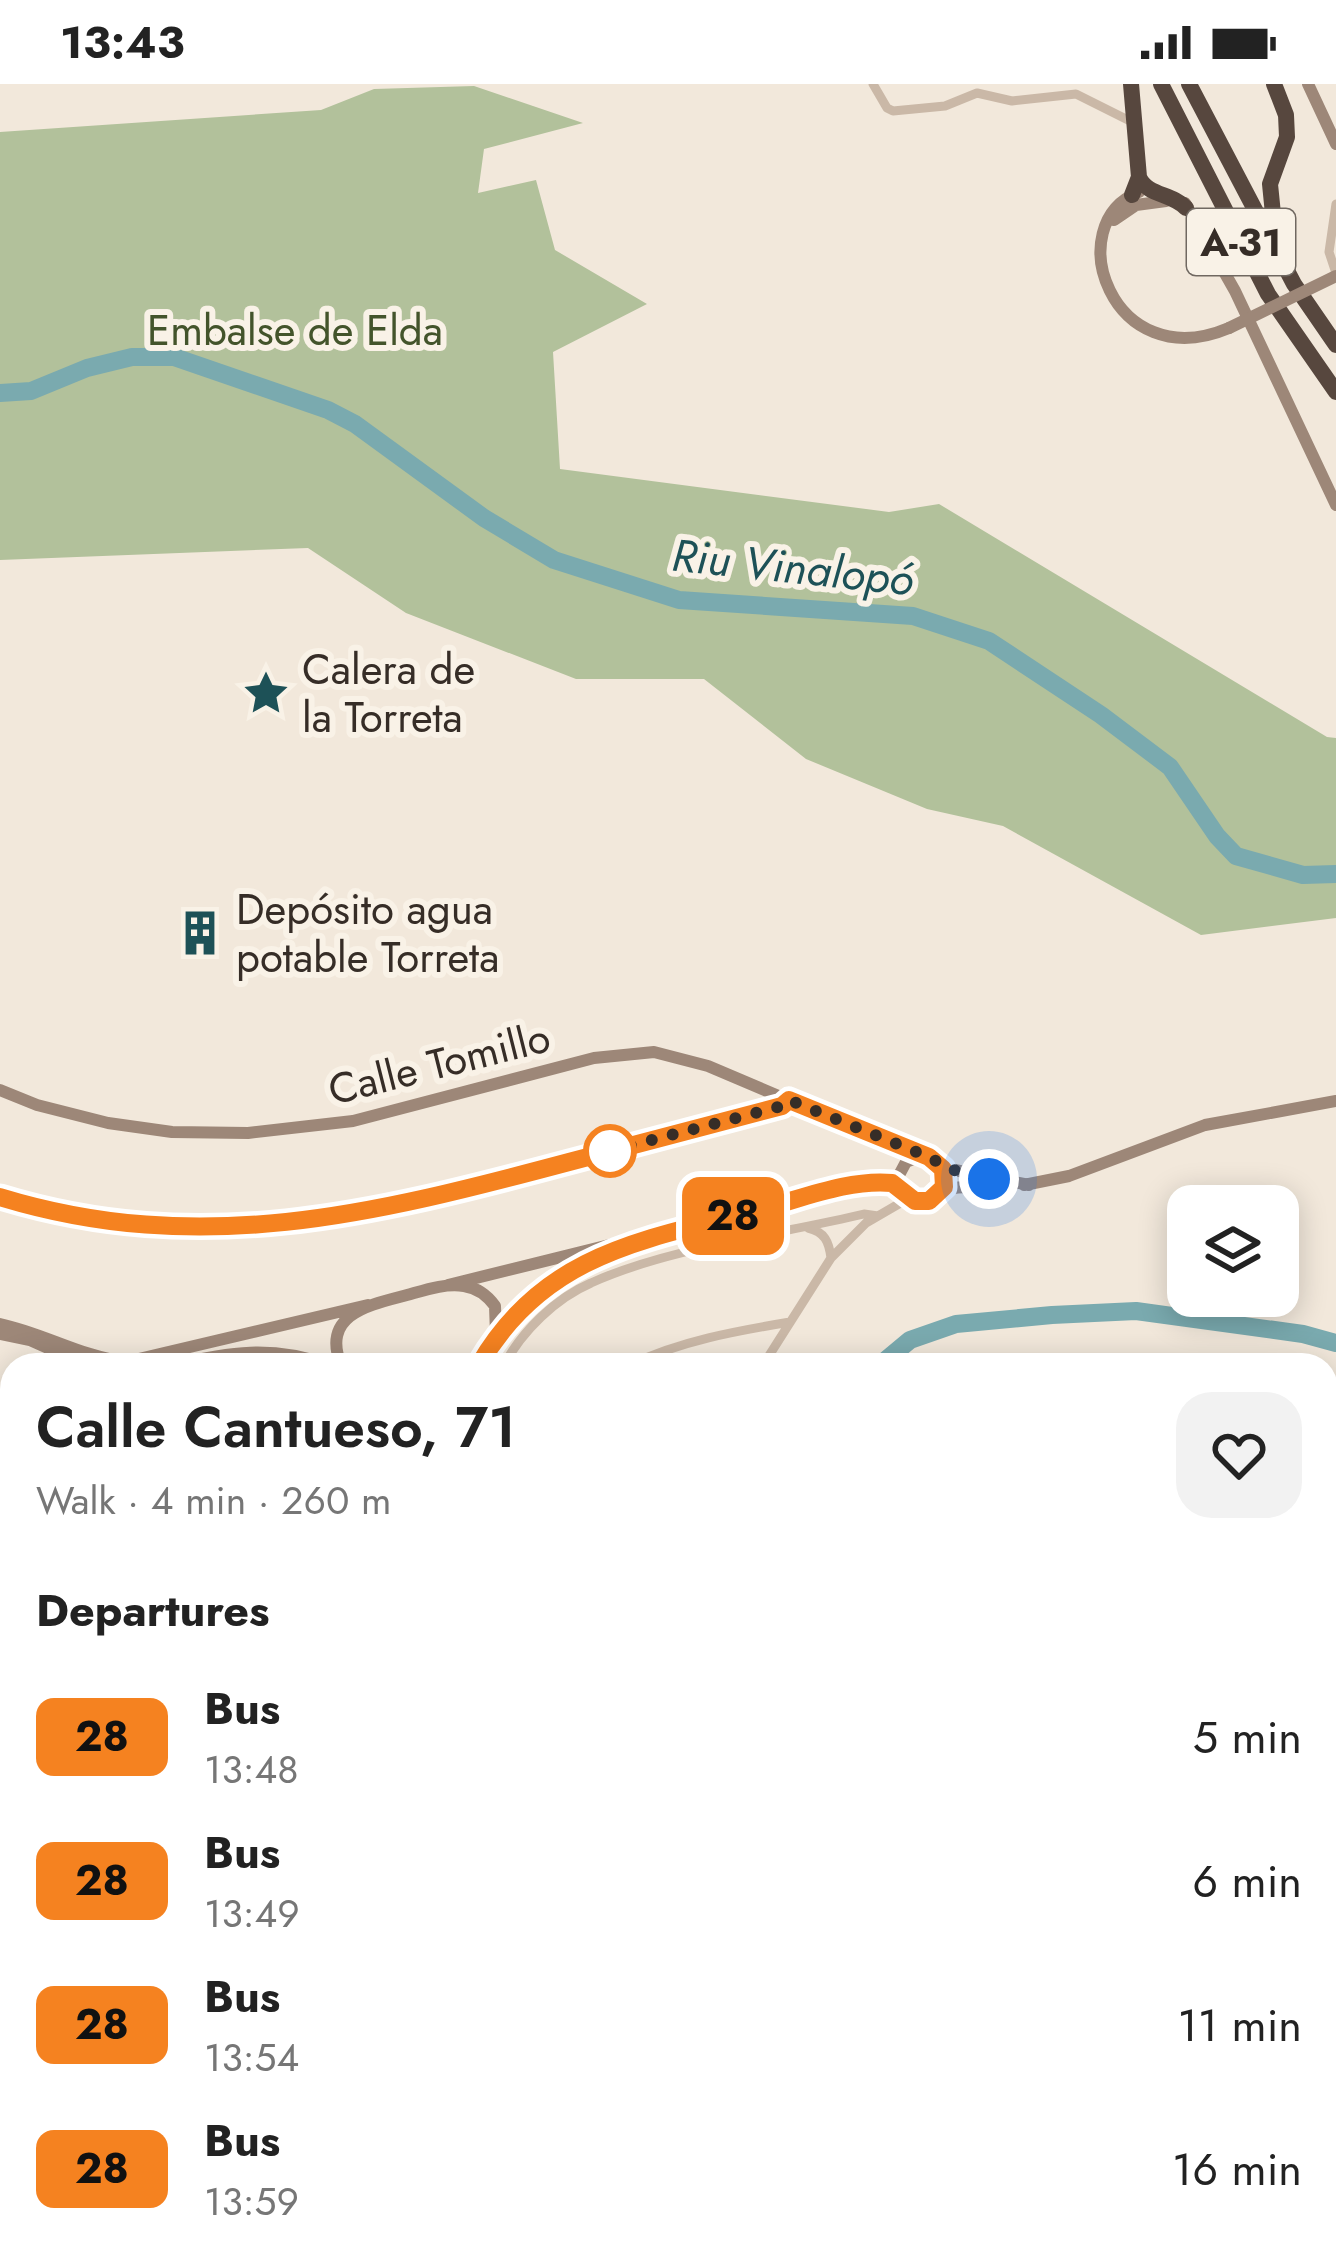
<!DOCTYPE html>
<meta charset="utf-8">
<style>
body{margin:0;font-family:Jost,sans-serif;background:#f2f2f2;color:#222;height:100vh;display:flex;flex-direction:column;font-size:45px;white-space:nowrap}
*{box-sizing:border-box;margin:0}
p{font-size:39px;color:#767676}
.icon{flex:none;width:66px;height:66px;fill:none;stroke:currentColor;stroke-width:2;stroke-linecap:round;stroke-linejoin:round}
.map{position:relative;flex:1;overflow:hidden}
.drawer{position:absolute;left:0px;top:1269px;width:1338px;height:912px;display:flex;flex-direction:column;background:#fff;border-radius:36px 36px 0 0;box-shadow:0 6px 30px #0003}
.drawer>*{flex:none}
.badge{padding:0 24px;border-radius:18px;font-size:42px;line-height:78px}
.controls{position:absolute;left:1167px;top:1101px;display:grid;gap:24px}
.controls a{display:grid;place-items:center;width:132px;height:132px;border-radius:24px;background:#fff;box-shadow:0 6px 30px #0003;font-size:60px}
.you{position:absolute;width:60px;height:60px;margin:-30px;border:9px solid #fff;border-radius:50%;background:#1a73e8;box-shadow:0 0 0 18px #1a73e833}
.map>.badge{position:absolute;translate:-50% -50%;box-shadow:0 0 0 6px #fff}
h2{padding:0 36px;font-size:45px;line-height:108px}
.round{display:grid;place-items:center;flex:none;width:126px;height:126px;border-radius:36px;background:#f2f2f2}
.headline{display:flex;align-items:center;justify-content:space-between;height:204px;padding:0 36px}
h1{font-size:57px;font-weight:600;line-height:90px}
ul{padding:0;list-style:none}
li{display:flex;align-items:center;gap:36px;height:144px;padding:0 36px}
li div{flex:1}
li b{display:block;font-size:45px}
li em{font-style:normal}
li .badge{min-width:132px;font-weight:700;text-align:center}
.status{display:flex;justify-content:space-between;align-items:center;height:84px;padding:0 60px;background:#fff;direction:ltr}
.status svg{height:33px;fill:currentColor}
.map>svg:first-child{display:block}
.green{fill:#b2c19b}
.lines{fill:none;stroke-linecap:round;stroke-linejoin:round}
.stream{stroke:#7aaaaf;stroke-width:3}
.river{stroke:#7aaaaf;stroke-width:18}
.minor{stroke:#cab8a7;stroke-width:9}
.tertiary{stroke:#cab8a7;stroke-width:10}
.secondary{stroke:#9d8778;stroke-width:12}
.motorway{stroke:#57473e;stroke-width:16}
.secondary-bridge{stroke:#9d8778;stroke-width:12}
.line-casing{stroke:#fff;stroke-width:27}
.line{stroke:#f58220;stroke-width:18}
.walk{stroke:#362d27;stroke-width:12;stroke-dasharray:0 21.6}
.stop-dot{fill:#fff;stroke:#f58220;stroke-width:6}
.labels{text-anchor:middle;stroke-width:12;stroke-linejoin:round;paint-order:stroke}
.shield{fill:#f9f2e7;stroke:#706861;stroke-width:3}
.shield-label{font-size:39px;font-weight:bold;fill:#362d27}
.park-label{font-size:42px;fill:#43542b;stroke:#f9f2e7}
.poi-label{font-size:42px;fill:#362d27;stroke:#f9f2e7;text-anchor:start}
.street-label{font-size:42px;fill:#362d27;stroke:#f9f2e7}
.water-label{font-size:45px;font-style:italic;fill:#1d5157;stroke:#f9f2e7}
</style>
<div class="status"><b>13:43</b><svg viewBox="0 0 49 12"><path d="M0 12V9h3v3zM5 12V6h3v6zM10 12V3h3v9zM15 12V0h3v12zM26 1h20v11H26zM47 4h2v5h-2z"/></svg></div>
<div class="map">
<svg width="1336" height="2181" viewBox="0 0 1336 2181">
<rect width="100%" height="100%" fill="#f2e8db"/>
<path class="green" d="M474 2 583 39 484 65 478 109 536 96 555 166 647 220 553 268 560 385 889 428 939 420 1327 653 1336 654V834L1201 851 1003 742 927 725 806 675 704 595H576L406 529 308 464 0 476V48L321 26 374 5Z
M264 2169H504L502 2181H262Z
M752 2169H907L918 2181H765Z"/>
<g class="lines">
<path class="stream" d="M1326 2019 1336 2013
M937 2169 945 2181
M1039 2181 1056 2169"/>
<path class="river" d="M0 309 31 307 87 284 132 273H174L328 326 355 340 484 434 554 476 679 516 913 532 989 557 1101 631 1170 683 1217 752 1236 772 1303 791 1336 790
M880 1281 910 1256 956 1240 1052 1231 1136 1227 1303 1250 1336 1259"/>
<path class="minor" d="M873 0 887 24 893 27 945 22 977 9 1012 17 1076 10 1132 38
M1336 120 1329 168 1336 189
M0 1113C194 1172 361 1133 551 1083 628 1062 705 1042 782 1022L789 1016
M808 1144C825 1148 829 1158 831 1174
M504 1281C522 1247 556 1214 591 1199 667 1164 781 1150 864 1130L878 1132
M630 1281C680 1257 736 1247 790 1238
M763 1281 831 1174 866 1139 909 1114
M12 1321 8 1322 12 1652
M1326 1407H1336
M1326 1495 1336 1490
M1326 1526 1336 1565
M1326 1626 1336 1583
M1326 1883 1336 1881
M1326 1923 1336 1943
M0 1993 12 1875
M8 2012 12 2015
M0 2069 12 2075
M0 2127 12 2133
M1326 2141 1336 2139
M608 2169 623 2181
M1199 2169 1203 2177 1216 2181
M0 2173 14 2174
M50 2181 60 2169
M112 2181 117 2169
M1226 2181 1253 2169"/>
<path class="tertiary" d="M1326 1741 1336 1739
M637 2169 638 2181
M725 2181 726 2169
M1179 2181 1180 2169
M1191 2181 1193 2169"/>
<path class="secondary" d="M1308 0 1336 60
M1139 108C1059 139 1111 294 1229 244
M1185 119 1235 207 1336 421
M1114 136 1136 121 1166 117
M0 1006 37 1021 108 1039 172 1048 248 1049 353 1037 594 974 654 968 708 982 950 1085 1029 1101
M922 1072 906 1078 898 1093 902 1107C923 1128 932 1108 954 1104 970 1102 987 1103 1004 1104
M1024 1101 1069 1092 1205 1041 1336 1017
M448 1201 856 1100 887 1098 900 1102
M0 1240C43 1249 82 1273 126 1278L368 1221
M497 1249C530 1214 565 1184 610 1167
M0 1250 30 1256 86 1281
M173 1281C228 1268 273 1261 328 1281
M341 1281C321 1230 369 1221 407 1211 425 1206 445 1199 464 1202 478 1204 487 1211 495 1222L496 1250 479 1281"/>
<path class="motorway" d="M1131 0 1139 93 1132 111
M1161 0 1268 210 1336 308
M1189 0 1294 200 1336 261
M1274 0 1286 31 1287 53 1270 100 1275 150
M1139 93C1147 112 1172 109 1186 124"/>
<path class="secondary-bridge" d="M1229 244 1336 192"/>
</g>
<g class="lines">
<g class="line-casing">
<path id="line" d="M0 1113C200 1174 374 1130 569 1078 640 1059 711 1041 782 1022L789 1016 929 1073 943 1085 944 1103 929 1117H915L892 1099C851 1095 806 1113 766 1124 649 1155 545 1167 479 1281"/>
</g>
<use href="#line" class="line"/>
<path class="walk" d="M610 1067 782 1022 789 1016 929 1073 950 1085 989 1095"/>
</g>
<defs>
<g id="sight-bare" transform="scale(3.6)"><path d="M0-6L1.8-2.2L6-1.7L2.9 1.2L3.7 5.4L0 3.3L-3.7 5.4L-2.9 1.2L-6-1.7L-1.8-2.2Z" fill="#1d5157" stroke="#f9f2e7" stroke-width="2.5" paint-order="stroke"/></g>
<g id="building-bare" transform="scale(3.6)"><path d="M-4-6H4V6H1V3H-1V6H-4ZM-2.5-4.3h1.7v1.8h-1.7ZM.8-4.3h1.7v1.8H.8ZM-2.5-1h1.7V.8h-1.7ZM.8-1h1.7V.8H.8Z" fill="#1d5157" stroke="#f9f2e7" stroke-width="2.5" paint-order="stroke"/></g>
</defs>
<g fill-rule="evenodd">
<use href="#sight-bare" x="266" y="609"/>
<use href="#building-bare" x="200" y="849"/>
</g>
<circle class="stop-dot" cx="610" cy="1067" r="24"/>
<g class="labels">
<rect class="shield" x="1187" y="125" width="108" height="66" rx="9"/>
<g class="shield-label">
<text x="1241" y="172">A-31</text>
</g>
<g class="park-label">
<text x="295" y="261">Embalse de Elda</text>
</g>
<g class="poi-label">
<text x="302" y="600">Calera de<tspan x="302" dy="48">la Torreta</tspan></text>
<text x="236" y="840">Depósito agua<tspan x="236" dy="48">potable Torreta</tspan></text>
</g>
<g class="street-label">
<text transform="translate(439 979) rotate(-14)" y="15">Calle Tomillo</text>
</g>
<g class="water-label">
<text transform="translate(793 483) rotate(6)" y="16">Riu Vinalopó</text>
</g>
</g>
</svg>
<div class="controls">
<a><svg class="icon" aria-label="layers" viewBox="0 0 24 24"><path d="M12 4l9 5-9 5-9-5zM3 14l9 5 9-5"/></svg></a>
</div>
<div class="you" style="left:989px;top:1095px"></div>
<b class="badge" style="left:733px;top:1132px;background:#f58220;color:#111">28</b>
<section class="drawer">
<div class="headline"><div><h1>Calle Cantueso, 71</h1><p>Walk · 4 min · 260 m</p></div><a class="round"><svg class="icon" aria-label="heart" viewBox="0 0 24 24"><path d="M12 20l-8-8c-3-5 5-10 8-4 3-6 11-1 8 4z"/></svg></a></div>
<h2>Departures</h2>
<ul>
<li><span class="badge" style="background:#f58220;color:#111">28</span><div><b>Bus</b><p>13:48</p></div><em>5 min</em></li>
<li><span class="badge" style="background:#f58220;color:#111">28</span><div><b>Bus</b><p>13:49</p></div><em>6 min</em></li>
<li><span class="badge" style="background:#f58220;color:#111">28</span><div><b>Bus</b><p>13:54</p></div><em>11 min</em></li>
<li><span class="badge" style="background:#f58220;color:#111">28</span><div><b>Bus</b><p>13:59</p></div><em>16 min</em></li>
</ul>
</section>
</div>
